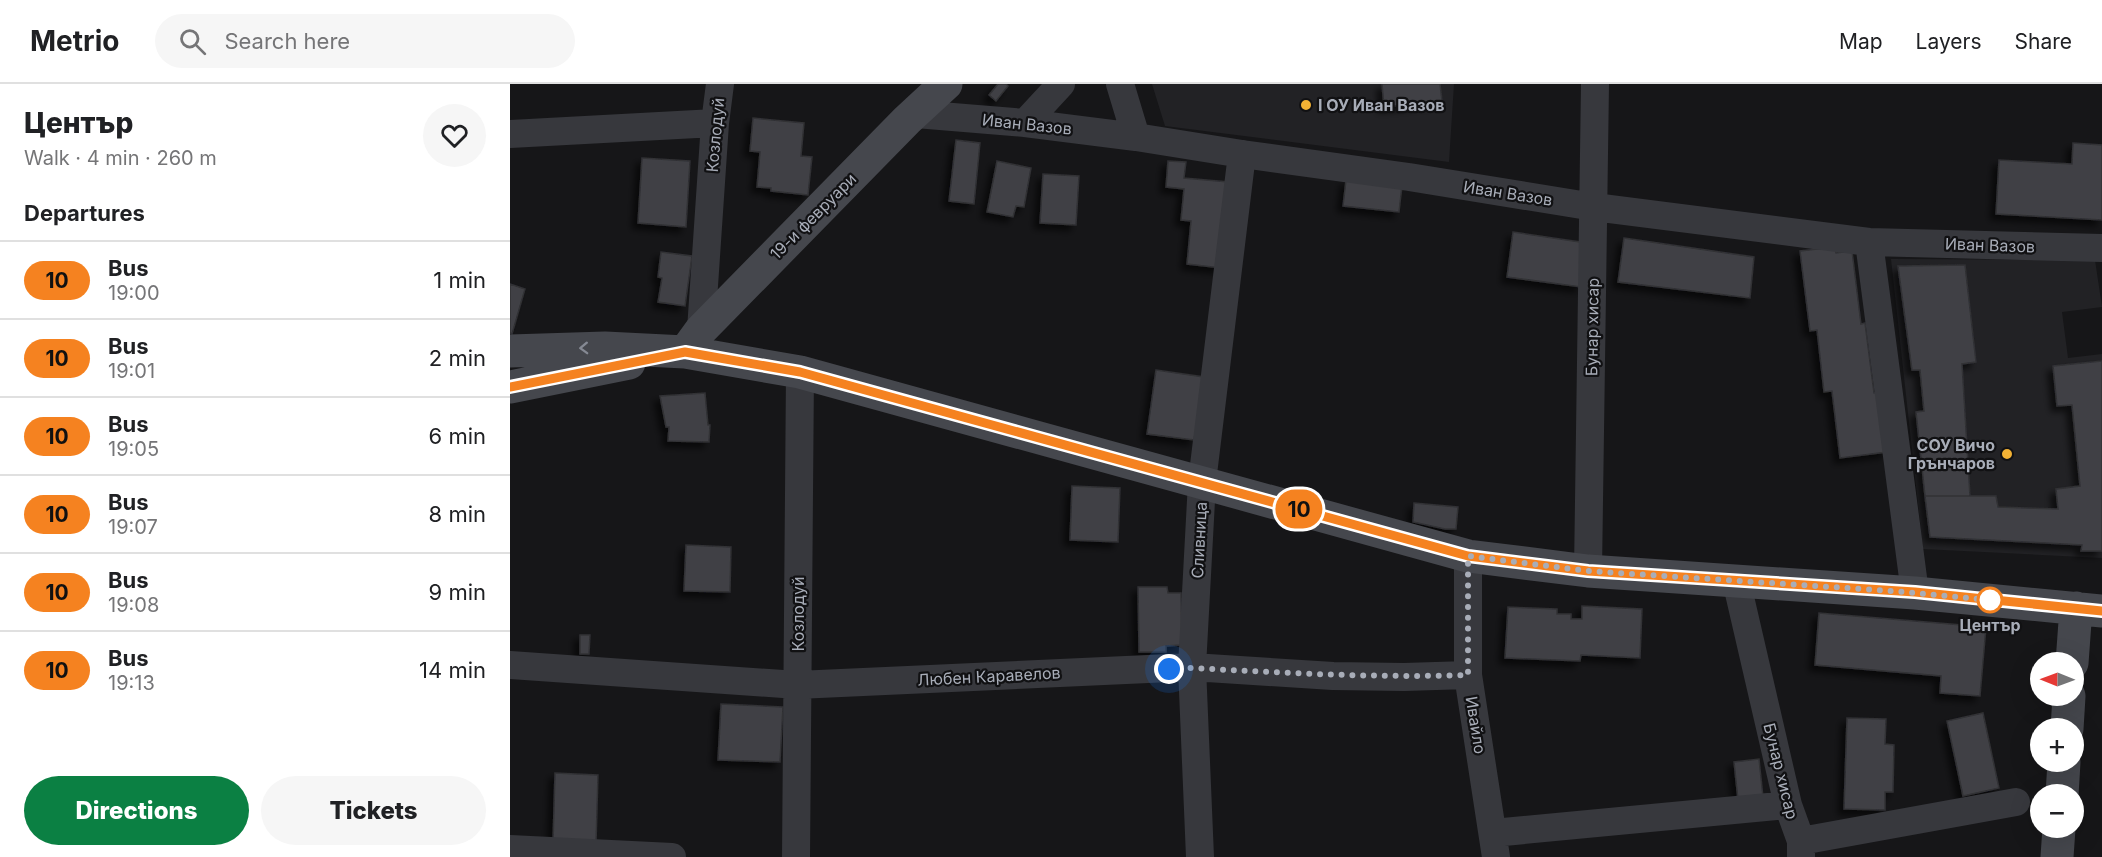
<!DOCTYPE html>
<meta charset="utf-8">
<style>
body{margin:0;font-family:Inter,sans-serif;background:#f6f6f6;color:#202124;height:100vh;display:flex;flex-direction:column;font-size:22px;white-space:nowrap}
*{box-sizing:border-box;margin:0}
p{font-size:20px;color:#757577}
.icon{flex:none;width:33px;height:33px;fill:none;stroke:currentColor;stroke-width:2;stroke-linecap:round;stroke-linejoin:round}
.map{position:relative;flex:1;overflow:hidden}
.details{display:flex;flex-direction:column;background:#fff;width:510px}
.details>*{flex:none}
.badge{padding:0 12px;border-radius:20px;font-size:21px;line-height:39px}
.needle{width:39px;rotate:271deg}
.tools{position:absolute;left:1520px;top:568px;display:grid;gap:12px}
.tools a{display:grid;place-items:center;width:54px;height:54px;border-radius:50%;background:#fff;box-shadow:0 6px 24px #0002;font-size:30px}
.you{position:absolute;width:30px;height:30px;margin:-15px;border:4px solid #fff;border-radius:50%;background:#1a73e8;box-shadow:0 0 0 9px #1a73e833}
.map>.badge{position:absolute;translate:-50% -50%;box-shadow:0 0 0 3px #fff}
h2{padding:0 24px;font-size:22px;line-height:54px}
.round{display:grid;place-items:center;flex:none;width:63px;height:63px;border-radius:32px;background:#f6f6f6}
.summary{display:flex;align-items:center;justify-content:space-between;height:102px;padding:0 24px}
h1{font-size:28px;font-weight:800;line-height:45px}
.button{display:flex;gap:12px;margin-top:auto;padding:12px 24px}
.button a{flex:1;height:69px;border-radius:36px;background:#0b8043;color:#fff;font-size:24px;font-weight:800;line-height:69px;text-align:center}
.button a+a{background:#f6f6f6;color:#202124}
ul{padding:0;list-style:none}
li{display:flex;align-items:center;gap:18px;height:78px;padding:0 24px;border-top:2px solid #e0e0e0}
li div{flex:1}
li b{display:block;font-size:22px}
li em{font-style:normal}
li .badge{min-width:66px;font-weight:700;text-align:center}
header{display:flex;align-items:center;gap:36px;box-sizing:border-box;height:84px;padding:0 30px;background:#fff;border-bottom:2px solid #e0e0e0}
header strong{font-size:28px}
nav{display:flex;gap:33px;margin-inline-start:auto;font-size:21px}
.search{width:420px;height:54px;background:#f6f6f6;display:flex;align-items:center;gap:15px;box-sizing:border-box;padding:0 21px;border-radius:33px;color:#757577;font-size:22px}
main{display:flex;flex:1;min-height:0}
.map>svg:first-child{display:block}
.built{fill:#222225}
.building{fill:#404145;stroke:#303034;stroke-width:1.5;filter:url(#shadow)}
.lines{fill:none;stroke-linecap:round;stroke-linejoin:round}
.street{stroke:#37383d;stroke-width:28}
.secondary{stroke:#45474d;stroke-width:33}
.oneway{stroke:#858993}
.line-casing{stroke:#fff;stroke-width:14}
.line{stroke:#f58220;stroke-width:9}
.walk{stroke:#a8adb8;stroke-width:6;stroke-dasharray:0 10.8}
.poi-dot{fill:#f2b134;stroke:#111113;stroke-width:2}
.stop-dot{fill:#fff;stroke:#f58220;stroke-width:3}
.labels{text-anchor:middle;stroke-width:4.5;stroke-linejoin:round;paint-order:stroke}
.poi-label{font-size:16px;font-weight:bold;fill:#a8adb8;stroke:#111113;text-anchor:start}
.street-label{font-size:16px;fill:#a8adb8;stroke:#111113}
.stop-label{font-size:16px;font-weight:bold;fill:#a8adb8;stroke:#111113}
</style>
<header>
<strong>Metrio</strong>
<div class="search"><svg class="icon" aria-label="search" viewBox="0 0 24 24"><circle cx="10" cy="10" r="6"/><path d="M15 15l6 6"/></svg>Search here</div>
<nav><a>Map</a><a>Layers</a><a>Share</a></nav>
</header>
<main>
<section class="details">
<div class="summary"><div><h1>Център</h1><p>Walk · 4 min · 260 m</p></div><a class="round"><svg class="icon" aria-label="heart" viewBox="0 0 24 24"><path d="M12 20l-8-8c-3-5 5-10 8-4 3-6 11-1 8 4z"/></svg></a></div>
<h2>Departures</h2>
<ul>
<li><span class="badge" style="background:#f58220;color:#111">10</span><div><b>Bus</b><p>19:00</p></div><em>1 min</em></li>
<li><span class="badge" style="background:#f58220;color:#111">10</span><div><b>Bus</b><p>19:01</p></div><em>2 min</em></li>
<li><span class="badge" style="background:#f58220;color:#111">10</span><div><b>Bus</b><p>19:05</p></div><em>6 min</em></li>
<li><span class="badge" style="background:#f58220;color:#111">10</span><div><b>Bus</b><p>19:07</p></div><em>8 min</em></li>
<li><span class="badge" style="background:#f58220;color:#111">10</span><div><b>Bus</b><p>19:08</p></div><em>9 min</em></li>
<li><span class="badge" style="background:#f58220;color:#111">10</span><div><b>Bus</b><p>19:13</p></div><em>14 min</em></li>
</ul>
<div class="button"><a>Directions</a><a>Tickets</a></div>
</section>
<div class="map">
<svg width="1592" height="773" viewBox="0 0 1592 773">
<defs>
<filter id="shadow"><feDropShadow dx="-5.5" dy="5.5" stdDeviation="3" flood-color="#0009"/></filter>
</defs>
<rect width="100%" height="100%" fill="#161618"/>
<path class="built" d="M642 0H944L939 78 655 42Z
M1381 175 1585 176 1592 223 1552 228 1558 274 1592 270V474L1413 465Z"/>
<path class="building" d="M488 0H496L498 2 486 17 479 11Z
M872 0H930L932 17 874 23Z
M243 34 294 39 291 72 302 73 298 111 261 107V104L247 103 250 68 240 67Z
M446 56 470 59 464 120 439 117Z
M1563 59 1592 61V136L1486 130 1489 76 1562 80Z
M132 74 180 77 176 143 128 139Z
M487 77 521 84 514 123 506 122 503 133 477 128Z
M658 77 676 78 674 94 719 98 711 184 677 180 681 137 671 136 674 105 656 103Z
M533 90 569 92 566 141 530 139Z
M836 96 892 102 889 128 833 122Z
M1003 148 1077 159 1071 203 997 193Z
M1114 154 1244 173 1240 214 1108 198Z
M1325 163 1326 169 1342 167 1351 240 1355 239 1364 309 1370 308 1377 368 1330 374 1322 307 1314 308 1307 246 1300 247 1290 167Z
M151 168 182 172 175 222 148 218 152 194 148 193Z
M1455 181 1466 278 1452 280 1460 412H1415L1406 328 1414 327 1410 286H1402L1388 182Z
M0 200 15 205 2 250 0 249Z
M1592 277V467H1571L1572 461 1420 453 1415 412H1486L1488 423 1548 425 1546 405 1570 402 1562 321 1547 322 1543 282Z
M646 286 694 293 684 356 637 350Z
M195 309 198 341H200L199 358 158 357 159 343H156L150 312Z
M562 402 610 404 608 458 560 456Z
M904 419 948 423 946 445H935L903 438Z
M176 461 221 463 220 508 174 507Z
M628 503H657L658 509H671L672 561 656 562V568H629Z
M1072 522 1132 525 1130 574 1071 571 1070 577 995 574 998 523 1047 525V530H1061V535H1072Z
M1309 529 1476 543 1470 612 1430 609 1431 592 1305 581Z
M70 551H80L79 570H70Z
M211 620 273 623 270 678 208 676Z
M1473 629 1489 704 1453 712 1437 637Z
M1337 634 1376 635 1375 660 1384 661 1383 708H1375V726L1334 725Z
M1249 675 1253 713 1228 716 1224 678Z
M45 689 88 691 86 760 43 758Z"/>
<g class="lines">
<path class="street" d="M610 0 626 53
M406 30 515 39 626 53 732 70 899 93 1084 123 1359 158 1592 164
M515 39 551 0
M0 50 205 39
M1359 158 1405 509
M191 246 205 39 210 0
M958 472V591L986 773
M1078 487 1085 0
M1226 496 1278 721 1291 757V773
M0 581 287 601 682 583 823 592 894 593 958 591
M983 749 1278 721
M1291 757 1506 718
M0 765 162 773
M286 773 290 288
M690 773 682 583 692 398 732 70"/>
<path class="secondary" d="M0 267 95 264 175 268 290 288 958 472 1078 487 1405 509 1592 527
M175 268 191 246 397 36 436 0
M0 303 119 279
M1562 579 1566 524
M1557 645 1559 612
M1552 711 1554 678
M1547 773 1549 744"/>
</g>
<defs><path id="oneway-chevron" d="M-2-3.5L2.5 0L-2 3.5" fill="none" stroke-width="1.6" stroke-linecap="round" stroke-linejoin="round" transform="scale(1.5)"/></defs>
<use class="oneway" href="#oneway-chevron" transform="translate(74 264) rotate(178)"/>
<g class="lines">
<g class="line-casing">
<path id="line" d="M0 303 175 268 290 288 958 472 1078 487 1405 508 1592 527"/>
</g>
<use href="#line" class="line"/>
<path class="walk" d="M659 585 682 584C775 589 865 594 958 591V472L1078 487 1382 507 1480 516"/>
</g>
<g class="poi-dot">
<circle cx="796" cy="21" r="6"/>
<circle cx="1497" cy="370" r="6"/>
</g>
<circle class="stop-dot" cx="1480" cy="516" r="12"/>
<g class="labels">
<g class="poi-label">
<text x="808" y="27">I ОУ Иван Вазов</text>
<text x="1485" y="367" text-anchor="end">СОУ Вичо<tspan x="1485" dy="18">Грънчаров</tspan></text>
</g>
<g class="street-label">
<text transform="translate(517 40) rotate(6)" y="6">Иван Вазов</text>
<text transform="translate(205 51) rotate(-85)" y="6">Козлодуй</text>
<text transform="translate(998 109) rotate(9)" y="6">Иван Вазов</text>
<text transform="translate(303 132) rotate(-45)" y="6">19-и февруари</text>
<text transform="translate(1480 161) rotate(2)" y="6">Иван Вазов</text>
<text transform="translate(1082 243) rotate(-89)" y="6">Бунар хисар</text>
<text transform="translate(689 456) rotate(-87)" y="6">Сливница</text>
<text transform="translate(288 530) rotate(-90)" y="6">Козлодуй</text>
<text transform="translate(479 592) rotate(-3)" y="6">Любен Каравелов</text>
<text transform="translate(966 641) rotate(81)" y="6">Ивайло</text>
<text transform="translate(1271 687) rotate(76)" y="6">Бунар хисар</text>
</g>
<g class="stop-label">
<text x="1480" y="547">Център</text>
</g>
</g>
</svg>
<div class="tools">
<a><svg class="needle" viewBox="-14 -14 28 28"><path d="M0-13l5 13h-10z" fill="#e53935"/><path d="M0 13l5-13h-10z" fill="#757577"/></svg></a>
<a>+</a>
<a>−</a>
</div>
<div class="you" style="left:659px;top:585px"></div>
<b class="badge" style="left:789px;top:425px;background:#f58220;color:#111">10</b>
</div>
</main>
